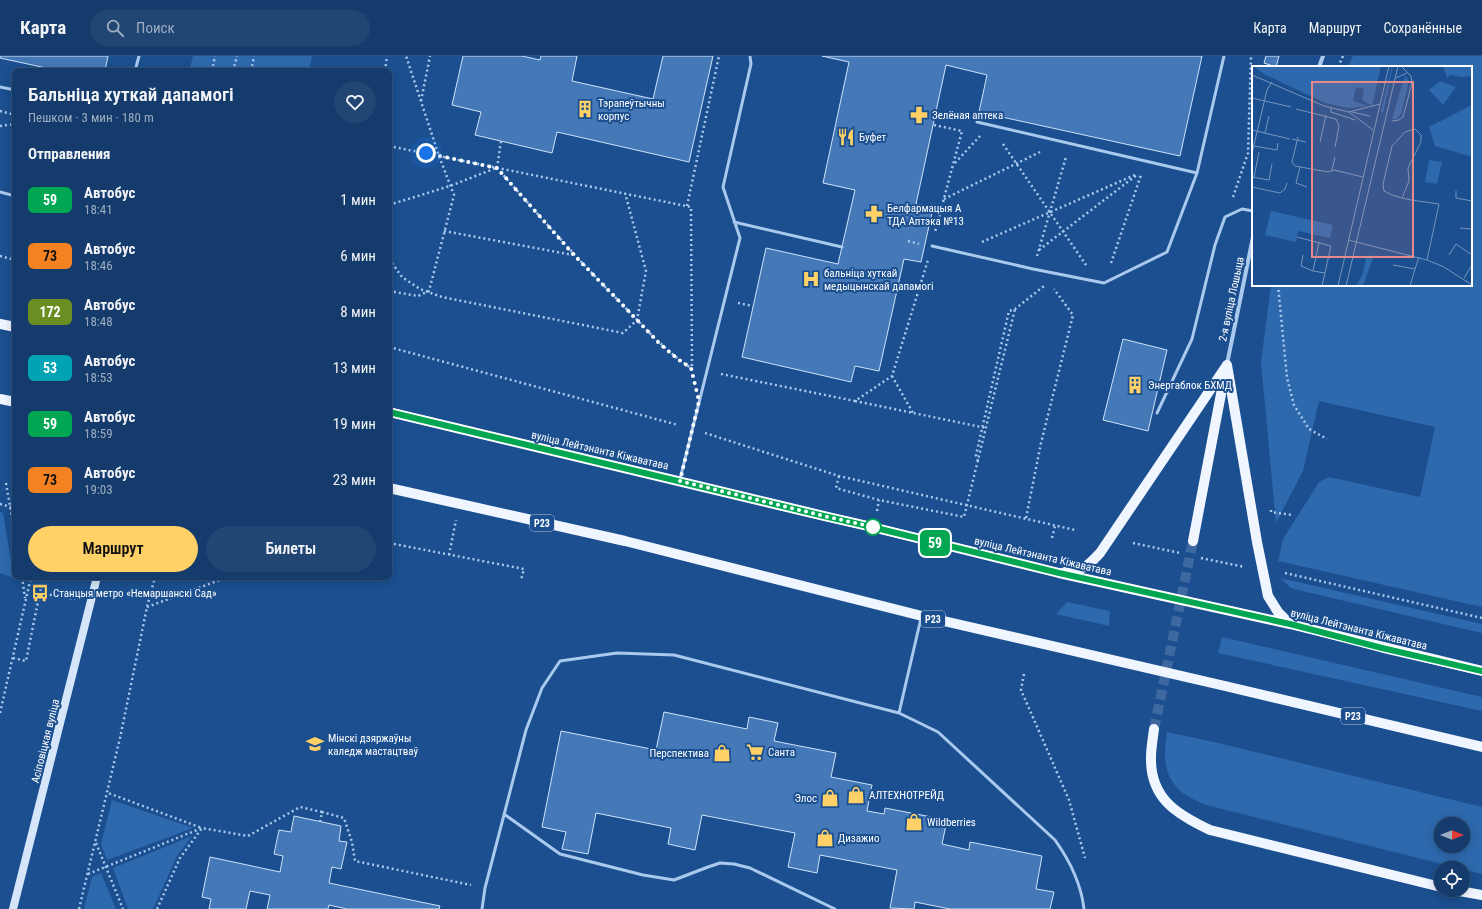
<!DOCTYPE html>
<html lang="ru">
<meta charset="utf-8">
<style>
body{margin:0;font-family:"Roboto Condensed",sans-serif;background:#214673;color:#f1f3f6;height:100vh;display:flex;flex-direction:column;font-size:15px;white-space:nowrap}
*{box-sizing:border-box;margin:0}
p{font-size:13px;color:#9dadc1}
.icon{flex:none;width:22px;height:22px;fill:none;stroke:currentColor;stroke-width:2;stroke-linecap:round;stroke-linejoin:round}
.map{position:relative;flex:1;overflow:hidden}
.panel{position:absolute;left:12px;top:12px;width:380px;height:512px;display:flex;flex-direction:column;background:#143b6b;border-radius:8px;box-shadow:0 2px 10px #0003,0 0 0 1px #33557e}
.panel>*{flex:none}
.badge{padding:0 8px;border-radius:6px;font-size:14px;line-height:26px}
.needle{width:26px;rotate:90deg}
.buttons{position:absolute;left:1434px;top:761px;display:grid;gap:8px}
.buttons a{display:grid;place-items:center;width:36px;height:36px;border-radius:50%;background:#143b6b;box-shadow:0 2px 10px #0003,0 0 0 1px #33557e;font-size:20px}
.you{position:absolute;width:20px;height:20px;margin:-10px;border:3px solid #fff;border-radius:50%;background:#1a73e8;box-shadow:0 0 0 6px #1a73e833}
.map>.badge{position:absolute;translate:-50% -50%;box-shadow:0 0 0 2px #fff}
h2{padding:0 16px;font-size:15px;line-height:36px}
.round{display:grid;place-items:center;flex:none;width:42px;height:42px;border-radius:21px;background:#214673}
.head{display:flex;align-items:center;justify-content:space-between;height:68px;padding:0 16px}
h1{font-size:19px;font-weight:600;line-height:30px}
.primary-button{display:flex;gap:8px;margin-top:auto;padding:8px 16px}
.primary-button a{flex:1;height:46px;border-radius:24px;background:#ffd166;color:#111;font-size:16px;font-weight:600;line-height:46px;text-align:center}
.primary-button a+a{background:#214673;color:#f1f3f6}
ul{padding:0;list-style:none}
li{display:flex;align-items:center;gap:12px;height:56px;padding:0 16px}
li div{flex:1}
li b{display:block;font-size:15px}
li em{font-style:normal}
li .badge{min-width:44px;font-weight:700;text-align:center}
header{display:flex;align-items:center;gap:24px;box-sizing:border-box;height:56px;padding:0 20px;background:#143b6b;border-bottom:1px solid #33557e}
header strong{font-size:19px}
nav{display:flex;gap:22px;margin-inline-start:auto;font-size:14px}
.search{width:280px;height:36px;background:#214673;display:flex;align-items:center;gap:10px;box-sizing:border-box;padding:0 14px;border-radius:22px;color:#9dadc1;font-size:15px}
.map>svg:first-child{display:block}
.green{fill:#2e69ad;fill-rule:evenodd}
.building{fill:#4478b7;stroke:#cfe3fa}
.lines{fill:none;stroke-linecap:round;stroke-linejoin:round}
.primary-tunnel{stroke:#3d69a0;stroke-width:10;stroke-dasharray:10 5;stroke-linecap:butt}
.path{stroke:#a9c9ee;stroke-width:2.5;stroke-dasharray:2 3;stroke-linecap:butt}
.service{stroke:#a9c9ee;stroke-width:3}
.minor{stroke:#a9c9ee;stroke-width:4}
.secondary{stroke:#d6e6fa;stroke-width:8}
.primary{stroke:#f0f6ff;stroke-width:10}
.line-casing{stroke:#fff;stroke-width:9}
.line{stroke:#00a651;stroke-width:6}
.walk{stroke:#fff;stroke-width:4;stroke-dasharray:0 7.2}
.stop-dot{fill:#fff;stroke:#00a651;stroke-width:2}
.labels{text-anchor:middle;stroke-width:4;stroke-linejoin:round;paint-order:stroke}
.shield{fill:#1b4f8f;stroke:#bbcadd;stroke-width:1}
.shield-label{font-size:10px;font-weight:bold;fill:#fff}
.poi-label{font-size:11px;fill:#fff;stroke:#1b4f8f;text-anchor:start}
.street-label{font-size:11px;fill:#fff;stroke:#1b4f8f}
.inset-road{fill:none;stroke:#7695bc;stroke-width:1}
.view{fill:#e88989;fill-opacity:0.15;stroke:#e88989;stroke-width:2}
.inset-edge{fill:none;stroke:#fff;stroke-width:2}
</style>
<header>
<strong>Карта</strong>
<div class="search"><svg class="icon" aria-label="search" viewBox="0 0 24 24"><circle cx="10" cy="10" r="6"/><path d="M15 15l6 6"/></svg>Поиск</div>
<nav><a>Карта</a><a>Маршрут</a><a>Сохранённые</a></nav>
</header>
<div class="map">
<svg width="1482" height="853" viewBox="0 0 1482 853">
<rect width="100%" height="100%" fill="#1b4f8f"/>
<path class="green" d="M193 0H312L309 15H189Z
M1353 0H1482V551L1278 505 1283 483 1319 426 1329 421 1420 441 1435 371 1319 345 1303 415 1276 467 1261 306 1271 229H1471V11H1348Z
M0 456 3 457 14 522 0 517Z
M1280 522 1482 568V577L1302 535 1291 532Z
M1067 546 1110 555 1109 570 1056 558Z
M1222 581 1482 641V655L1218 597Z
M1167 676 1214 686 1482 751V818L1206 749C1198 745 1186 741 1179 734 1162 716 1164 699 1167 676ZM1441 768H1463V790H1441Z
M112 744 193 772 107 804 101 788Z
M192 780 177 800 153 853H128L113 812Z
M101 817 116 853H84L92 821Z"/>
<path class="building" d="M0 0H108L105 15H60L0 2Z
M463 0H522L540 4 541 0H577L572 25 653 43 663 0H713L689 106 557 76 552 97 475 79 481 56 452 49Z
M822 0H1202L1180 100 979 56 987 19 946 9 916 148 933 152 921 206 904 203 879 315 855 310 851 326 742 301 766 192 838 208 855 134 823 127 849 6Z
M1266 0H1279L1276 11 1264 7Z
M1123 283 1167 294 1148 375 1103 364Z
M664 656 747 673 749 661 778 667 774 685 836 697 831 721 872 729 867 755 884 758 885 752 947 764 942 788 969 794 970 786 1042 800 1036 833 1054 836 1050 853H950L915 846 914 853 890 852 897 814 820 799 817 817 788 811 795 777 702 759 695 794 668 788 671 772 596 757 588 798 562 793 566 776 542 771 561 675 656 694Z
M294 760 341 770 339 785 347 786 341 813 332 811 329 827 440 850 439 853H347L329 849 328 853H267L270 839 250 835 246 853H209L211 843 202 841 210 801 280 816 283 800 274 798 279 774 291 776Z"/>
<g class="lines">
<path class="primary-tunnel" d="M1154 673 1193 485"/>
<path class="path" d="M1338 11 1343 0
M212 15 215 0
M233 15 237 0
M251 15 254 0
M385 15 387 0
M421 45 430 0
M0 55 15 59
M934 69 962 75 935 176
M0 70 15 68
M1003 88 1086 209
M389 90 691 151 692 314
M955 107 980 80
M497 112C537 157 577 203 620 246 642 269 664 294 691 312
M497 112 501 85
M1233 141 1248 97 1251 0
M944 143 1040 96
M389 149 450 130 496 112
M687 150 719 0
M444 175 573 199
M908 185 919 188
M982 186 1137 118
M1039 194 1138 118
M0 200 15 204
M1037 200 1066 101
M389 203 402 221 420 233 442 241 623 277 637 264 646 215 625 137
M1111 207 1141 119
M1278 229 1287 322 1294 349 1309 373 1327 383
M389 235 418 240 429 235 454 139 439 100 406 0
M738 247 753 250
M389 291 678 369
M721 318 855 345 892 320 928 204
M892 320 913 357
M855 345 986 372
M705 377 839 420 1075 474
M978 405 976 399 1009 255 1015 253 1044 230
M839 420 836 432 879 444 964 461 1015 253
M6 427 15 479
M0 448 15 452
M1271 454V456L1292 459
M877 455 879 444
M1026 462 1041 387 1073 259 1054 233
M1052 482 1055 470
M389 487 524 513 521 524
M1133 487 1180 497
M449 499 456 464
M1201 502 1245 511
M1285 517 1482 562
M22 521 25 542
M40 537 75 543
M147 551 228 521
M13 602 26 605 43 521
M1024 618 1021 634 1069 744 1085 802
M0 657 31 521
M320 766 322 756 344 762 352 786 355 805 471 829
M96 787 123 853
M88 818 202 772 108 737
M79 853 120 682 147 551 155 521
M157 853 180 802 202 772 248 780 300 751 322 756"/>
<path class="service" d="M135 15 139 0
M0 31 15 34
M977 66 1197 117
M0 136 15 140
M734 166 842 191
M932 190 1033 213 1104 227 1167 196 1197 117 1224 0
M1157 357 1192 283 1215 189 1225 161 1242 153 1253 155
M680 423 740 182 723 131 751 8 750 0
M899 657 921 562
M504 758 560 798 643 819 674 824 708 811 720 807 734 808 750 812 835 853
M482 853 485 832 526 674 542 632 560 605 617 597 674 599 899 657 938 676 1055 784C1070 805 1081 827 1084 853"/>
<path class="minor" d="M1319 11 1323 0
M1227 308 1253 181"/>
<path class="secondary" d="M13 853 97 521"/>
<path class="primary" d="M0 268 15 271
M1227 309 1257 486 1268 540 1278 556 1290 568
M0 343 15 346
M389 356 824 460 872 471 1059 517 1290 568 1482 615
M389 432 625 485 922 560 1225 630 1482 691
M1193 485 1225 317
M1065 516C1085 513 1086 512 1100 497L1227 309
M1154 673C1153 682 1151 692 1151 701 1150 742 1176 758 1210 774L1441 831
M1454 834 1482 839"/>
</g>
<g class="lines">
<g class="line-casing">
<path id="line" d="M389 356 824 460 872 471 1059 517 1290 568 1382 592 1482 615"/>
</g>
<use href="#line" class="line"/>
<path class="walk" d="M426 97 497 112 574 199 616 242 660 288 679 304 691 312 699 345 680 425 824 460 873 471"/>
</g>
<defs>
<g id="building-bare" transform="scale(1.38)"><path d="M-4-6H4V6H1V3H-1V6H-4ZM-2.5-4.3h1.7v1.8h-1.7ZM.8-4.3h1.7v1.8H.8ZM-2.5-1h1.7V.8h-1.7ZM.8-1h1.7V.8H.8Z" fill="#ffd166" stroke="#1b4f8f" stroke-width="2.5" paint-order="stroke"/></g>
<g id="pharmacy-bare" transform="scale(1.38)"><path d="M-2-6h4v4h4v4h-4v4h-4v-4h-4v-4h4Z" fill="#ffd166" stroke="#1b4f8f" stroke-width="2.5" paint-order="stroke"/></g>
<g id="restaurant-bare" transform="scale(1.38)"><path d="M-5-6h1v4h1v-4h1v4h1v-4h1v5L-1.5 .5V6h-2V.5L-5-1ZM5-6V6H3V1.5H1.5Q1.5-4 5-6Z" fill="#ffd166" stroke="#1b4f8f" stroke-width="2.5" paint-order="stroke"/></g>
<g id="hospital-bare" transform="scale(1.38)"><path d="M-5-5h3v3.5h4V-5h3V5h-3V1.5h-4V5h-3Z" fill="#ffd166" stroke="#1b4f8f" stroke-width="2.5" paint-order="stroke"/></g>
<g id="bus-bare" transform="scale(1.38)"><path d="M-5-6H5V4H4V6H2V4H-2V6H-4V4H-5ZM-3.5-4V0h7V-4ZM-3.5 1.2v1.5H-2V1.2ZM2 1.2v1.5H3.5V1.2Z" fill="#ffd166" stroke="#1b4f8f" stroke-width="2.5" paint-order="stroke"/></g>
<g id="university-bare" transform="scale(1.38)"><path d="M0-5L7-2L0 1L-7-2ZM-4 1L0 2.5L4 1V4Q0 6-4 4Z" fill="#ffd166" stroke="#1b4f8f" stroke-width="2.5" paint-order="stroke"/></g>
<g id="supermarket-bare" transform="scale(1.38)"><path d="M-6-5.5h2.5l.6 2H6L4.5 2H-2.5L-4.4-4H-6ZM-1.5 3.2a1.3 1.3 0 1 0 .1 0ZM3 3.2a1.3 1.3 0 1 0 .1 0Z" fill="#ffd166" stroke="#1b4f8f" stroke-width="2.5" paint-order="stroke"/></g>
<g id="shop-bare" transform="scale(1.38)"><path d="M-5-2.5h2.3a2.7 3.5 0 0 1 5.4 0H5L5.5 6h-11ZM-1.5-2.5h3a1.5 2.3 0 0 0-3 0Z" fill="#ffd166" stroke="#1b4f8f" stroke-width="2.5" paint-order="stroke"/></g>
</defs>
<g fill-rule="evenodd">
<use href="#building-bare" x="585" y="53"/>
<use href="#pharmacy-bare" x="919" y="59"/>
<use href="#restaurant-bare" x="846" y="81"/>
<use href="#pharmacy-bare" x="874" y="158"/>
<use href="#hospital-bare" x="811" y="223"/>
<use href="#building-bare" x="1135" y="329"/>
<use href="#bus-bare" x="40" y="537"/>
<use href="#university-bare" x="315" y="688"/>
<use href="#supermarket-bare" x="755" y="696"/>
<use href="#shop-bare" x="722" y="697"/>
<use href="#shop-bare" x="856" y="739"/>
<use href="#shop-bare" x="830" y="742"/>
<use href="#shop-bare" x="914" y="766"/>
<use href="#shop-bare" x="825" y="782"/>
</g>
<circle class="stop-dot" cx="873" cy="471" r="8"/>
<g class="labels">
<g class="shield">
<rect x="530" y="459" width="24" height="16" rx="3"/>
<rect x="921" y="555" width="24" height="16" rx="3"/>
<rect x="1341" y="652" width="24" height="16" rx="3"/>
</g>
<g class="shield-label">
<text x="542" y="471">Р23</text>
<text x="933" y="567">Р23</text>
<text x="1353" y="664">Р23</text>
</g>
<g class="poi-label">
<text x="598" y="51">Тэрапеўтычны<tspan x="598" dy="13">корпус</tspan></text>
<text x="932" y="63">Зелёная аптека</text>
<text x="859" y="85">Буфет</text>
<text x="887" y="156">Белфармацыя А<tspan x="887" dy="13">ТДА Аптэка №13</tspan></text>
<text x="824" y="221">бальніца хуткай<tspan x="824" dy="13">медыцынскай дапамогі</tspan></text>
<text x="1148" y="333">Энергаблок БХМД</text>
<text x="53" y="541">Станцыя метро «Немаршанскі Сад»</text>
<text x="328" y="686">Мінскі дзяржаўны<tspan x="328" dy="13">каледж мастацтваў</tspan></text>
<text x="768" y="700">Санта</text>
<text x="709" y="701" text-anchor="end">Перспектива</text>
<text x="869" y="743">АЛТЕХНОТРЕЙД</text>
<text x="817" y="746" text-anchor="end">Элос</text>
<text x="927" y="770">Wildberries</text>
<text x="838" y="786">Дизажио</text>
</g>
<g class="street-label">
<text transform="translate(1231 243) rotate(-78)" y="4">2-я вуліца Лошыца</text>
<text transform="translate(600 394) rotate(13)" y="4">вуліца Лейтэнанта Кіжаватава</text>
<text transform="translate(1043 500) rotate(13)" y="4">вуліца Лейтэнанта Кіжаватава</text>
<text transform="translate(1359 573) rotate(14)" y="4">вуліца Лейтэнанта Кіжаватава</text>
<text transform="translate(45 685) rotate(-76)" y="4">Асіповіцкая вуліца</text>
</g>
</g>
<g transform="translate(1252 10)">
<rect width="220" height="220" fill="#1b4f8f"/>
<path d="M1 0H129L120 40 110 34 112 23 104 21 101 35 116 40 97 42 73 37 12 8ZM140 0H141L131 47 129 46ZM191 0H220V10L209 11 198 9 195 12ZM153 9 157 15 149 48 145 53H140ZM188 15 204 21 191 39 177 24ZM220 39V91L183 80 177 61ZM177 94 190 96 185 118 173 116ZM19 145 81 159 78 172 46 165 44 176 13 169ZM122 189 111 220H104L111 207 114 191Z" fill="#2e69ad"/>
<path class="inset-road" d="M0 9 72 40 97 46M144 12 155 7M0 32 39 41M79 42V46L103 54M44 43 84 53 87 60 83 81M97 46 121 64M97 46 128 38M100 46 118 50M140 55 147 54 151 51 160 17 159 10 149 0M0 64 38 73M13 67 17 50M46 71 40 96 43 100 76 106 82 104 111 111M40 73 54 76M68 76 74 49M2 80 25 84 26 77M0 87 15 24 20 16M48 101 44 117 55 121M80 104 83 91M0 111 17 114 20 98M2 111 7 86M0 121 28 127 33 123 35 117M204 125V132L220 135M150 132 157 115 156 102 169 76V69L163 63 153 66 140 80 131 118 132 125 140 129 150 132 159 134 187 138 175 194M208 162 220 163M45 171 79 180 70 220M96 174 175 194 192 201 220 219M67 176 61 205 73 207M51 189 49 200 61 205M197 189 204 178 220 189M141 199 163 203 167 191M212 212 220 199M86 220 137 0M94 220 146 0M158 220 163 203"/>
<path class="view" d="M60 16H161V191H60Z"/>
<rect width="220" height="220" class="inset-edge"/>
</g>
</svg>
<div class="buttons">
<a><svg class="needle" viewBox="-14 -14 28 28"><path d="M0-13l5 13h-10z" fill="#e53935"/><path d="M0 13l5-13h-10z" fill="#9dadc1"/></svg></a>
<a><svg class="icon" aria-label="locate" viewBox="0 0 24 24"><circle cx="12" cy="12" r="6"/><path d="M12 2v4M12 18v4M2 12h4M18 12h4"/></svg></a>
</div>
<div class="you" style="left:426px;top:97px"></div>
<b class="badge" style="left:935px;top:487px;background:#00a651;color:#fff">59</b>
<section class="panel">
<div class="head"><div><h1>Бальніца хуткай дапамогі</h1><p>Пешком · 3 мин · 180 m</p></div><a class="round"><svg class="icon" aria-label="heart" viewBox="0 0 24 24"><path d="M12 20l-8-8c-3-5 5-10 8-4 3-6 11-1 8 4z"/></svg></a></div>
<h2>Отправления</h2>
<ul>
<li><span class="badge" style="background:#00a651;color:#fff">59</span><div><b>Автобус</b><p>18:41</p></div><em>1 мин</em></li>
<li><span class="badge" style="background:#f58220;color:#111">73</span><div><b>Автобус</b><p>18:46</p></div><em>6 мин</em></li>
<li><span class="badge" style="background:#6b8e23;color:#fff">172</span><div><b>Автобус</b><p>18:48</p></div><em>8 мин</em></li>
<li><span class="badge" style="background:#00a3b4;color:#fff">53</span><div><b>Автобус</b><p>18:53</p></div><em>13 мин</em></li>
<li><span class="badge" style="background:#00a651;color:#fff">59</span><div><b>Автобус</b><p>18:59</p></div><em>19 мин</em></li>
<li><span class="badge" style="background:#f58220;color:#111">73</span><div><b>Автобус</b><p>19:03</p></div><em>23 мин</em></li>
</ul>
<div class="primary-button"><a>Маршрут</a><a>Билеты</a></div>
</section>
</div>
